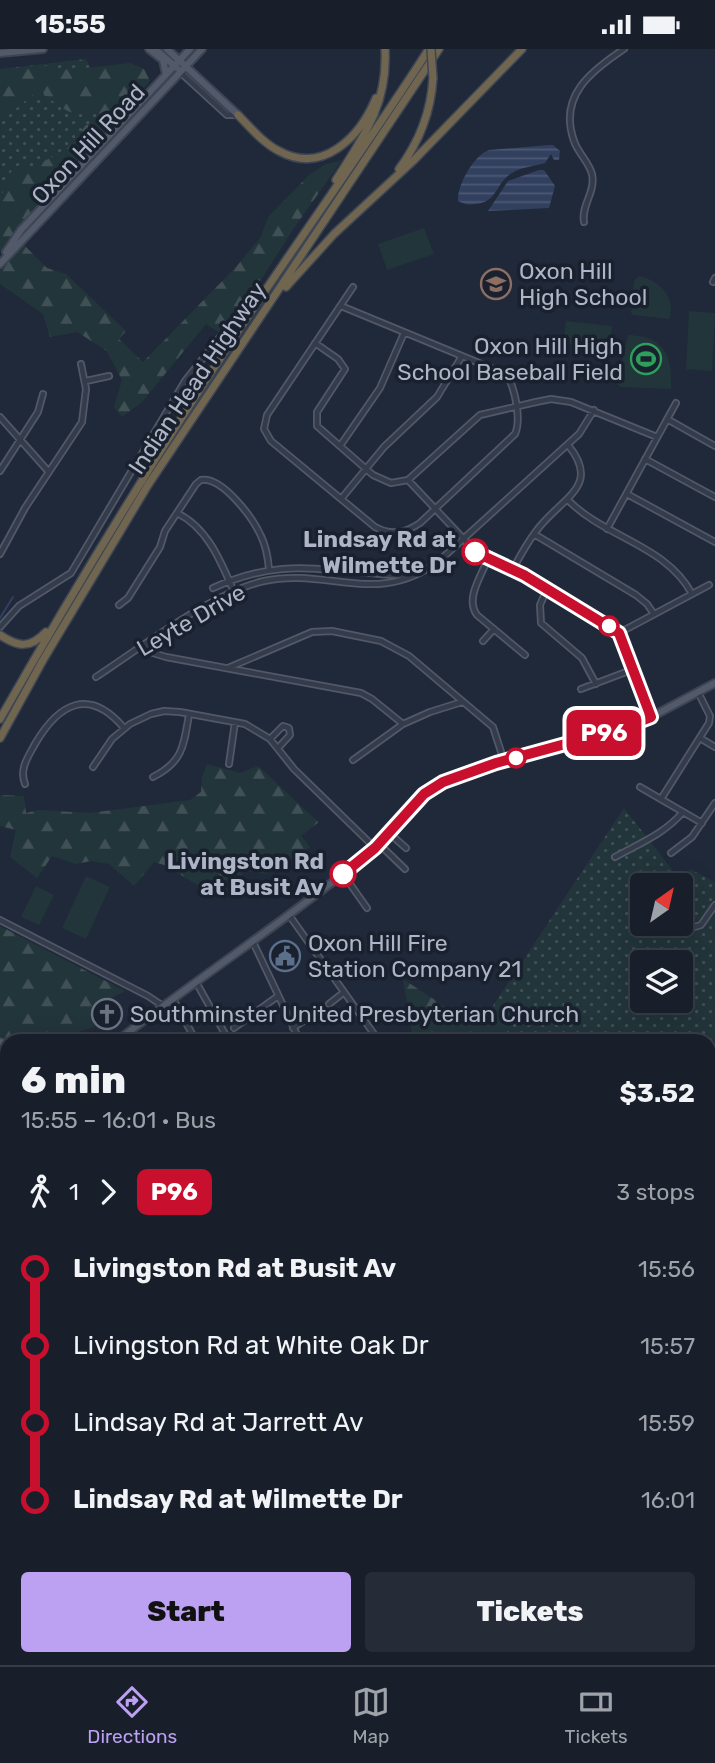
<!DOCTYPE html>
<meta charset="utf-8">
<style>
body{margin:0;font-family:Rubik,sans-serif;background:#252c37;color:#f1f3f6;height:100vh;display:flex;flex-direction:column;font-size:26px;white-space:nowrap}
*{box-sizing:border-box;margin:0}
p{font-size:23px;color:#9fa2a9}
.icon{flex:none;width:38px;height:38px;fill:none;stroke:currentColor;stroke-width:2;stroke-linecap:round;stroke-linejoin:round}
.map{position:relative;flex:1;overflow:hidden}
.panel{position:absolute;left:0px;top:985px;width:716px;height:632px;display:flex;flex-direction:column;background:#181f2b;border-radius:21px 21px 0 0;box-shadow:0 7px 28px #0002,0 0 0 2px #363d47}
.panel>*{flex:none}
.badge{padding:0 14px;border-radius:10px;font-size:24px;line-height:46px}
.needle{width:46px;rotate:34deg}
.fabs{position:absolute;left:630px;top:824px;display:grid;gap:14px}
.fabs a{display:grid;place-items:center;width:63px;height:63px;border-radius:7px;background:#181f2b;box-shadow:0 7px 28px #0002,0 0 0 2px #363d47;font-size:35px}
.map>.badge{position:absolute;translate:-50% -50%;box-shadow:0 0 0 4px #fff}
.legs{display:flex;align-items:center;gap:10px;height:77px;padding:0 21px;font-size:23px}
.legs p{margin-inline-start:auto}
.headline{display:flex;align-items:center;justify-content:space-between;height:119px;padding:0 21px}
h1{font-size:38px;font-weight:800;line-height:52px}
.action{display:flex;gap:14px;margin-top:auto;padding:14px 21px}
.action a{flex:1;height:80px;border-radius:7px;background:#bca0f2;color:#111;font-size:28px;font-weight:800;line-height:80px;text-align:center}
.action a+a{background:#252c37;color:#f1f3f6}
ul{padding:0 21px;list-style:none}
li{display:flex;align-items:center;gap:24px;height:77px;font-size:26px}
li i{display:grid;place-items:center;width:10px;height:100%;margin:0 9px;background:currentColor}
li i::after{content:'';width:18px;height:18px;margin:-9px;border:5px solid;border-radius:50%;background:#181f2b}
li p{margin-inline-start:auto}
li:first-child i{background:linear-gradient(#0000 50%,currentColor 0)}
li:last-child i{background:linear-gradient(currentColor 50%,#0000 0)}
.status{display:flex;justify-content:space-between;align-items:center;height:49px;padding:0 35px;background:#181f2b;direction:ltr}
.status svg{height:19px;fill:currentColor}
.tabs{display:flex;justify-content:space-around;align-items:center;height:98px;border-top:2px solid #363d47;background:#181f2b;font-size:19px;color:#9fa2a9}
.tabs a{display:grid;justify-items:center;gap:4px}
.tabs .selected{color:#bca0f2}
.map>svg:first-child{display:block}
.green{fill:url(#green-dots);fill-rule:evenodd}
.forest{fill:url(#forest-firs)}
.pitch{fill:#22353a}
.water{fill:url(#water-rules)}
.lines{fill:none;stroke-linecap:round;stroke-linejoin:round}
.stream{stroke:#32405f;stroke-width:2}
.river{stroke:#32405f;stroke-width:6}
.minor-casing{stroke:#515867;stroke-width:8}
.major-casing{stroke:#3d4453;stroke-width:10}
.highway-casing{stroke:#3e4554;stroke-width:10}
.minor{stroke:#343b4a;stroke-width:4.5}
.major{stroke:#525a6a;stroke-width:6}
.highway{stroke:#706650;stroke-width:7}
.highway-bridge-casing{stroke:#3e4554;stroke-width:10;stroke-linecap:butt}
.highway-bridge{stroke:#706650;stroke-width:7}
.line-1-casing{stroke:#fff;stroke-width:16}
.line-1{stroke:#c8102e;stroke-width:10}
.stop-1-dot{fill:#fff;stroke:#c8102e;stroke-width:3.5}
.labels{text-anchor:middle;stroke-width:7;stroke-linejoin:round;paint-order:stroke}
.street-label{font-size:23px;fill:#aeb5c6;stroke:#19202e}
.poi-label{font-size:23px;fill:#aeb5c6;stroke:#19202e;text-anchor:start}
.stop-label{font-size:23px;font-weight:bold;fill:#aeb5c6;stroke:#19202e;text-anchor:end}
</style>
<div class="status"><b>15:55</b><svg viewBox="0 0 49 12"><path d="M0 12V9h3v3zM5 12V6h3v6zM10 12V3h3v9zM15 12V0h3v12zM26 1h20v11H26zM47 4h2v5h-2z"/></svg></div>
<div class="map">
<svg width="715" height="1616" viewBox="0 0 715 1616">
<defs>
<pattern id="green-dots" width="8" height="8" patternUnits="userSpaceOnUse" patternTransform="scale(1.75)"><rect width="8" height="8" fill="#22353a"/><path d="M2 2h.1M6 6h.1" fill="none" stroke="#405055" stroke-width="1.8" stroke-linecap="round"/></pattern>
<pattern id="forest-firs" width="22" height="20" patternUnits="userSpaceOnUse" patternTransform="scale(1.75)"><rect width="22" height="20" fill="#22353a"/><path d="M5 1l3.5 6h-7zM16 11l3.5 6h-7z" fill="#405055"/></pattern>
<pattern id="water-rules" width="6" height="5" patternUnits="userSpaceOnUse" patternTransform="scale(1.75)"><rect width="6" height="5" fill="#32405f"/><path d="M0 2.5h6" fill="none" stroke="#4d5974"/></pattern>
</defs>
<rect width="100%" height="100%" fill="#202939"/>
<path class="green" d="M86 10 117 73 3 200 0 197V20Z
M624 759 681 832 690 820 715 833V1173L709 1191V992H431L471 990ZM642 836H681V875H642ZM642 914H681V952H642Z
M715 1223V1323L709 1322V1262Z"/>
<path class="forest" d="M130 14 144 20 150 32 119 67 112 69C97 61 94 66 78 65 63 63 51 50 39 41L13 62H0V21L41 16 68 21Z
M93 75 102 78 107 83 0 203V150L13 118 31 119 67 100 86 76Z
M342 111 294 179 225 287 206 275 142 353 122 368 114 358 122 331 107 302 77 283 50 288 43 265 0 235V219L23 195 47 219 66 225 126 282 119 290 143 313 236 218 260 189 269 167 310 125 326 115Z
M207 715 240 724 258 717C279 735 297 755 319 773L301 787 310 798 292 811 266 825 245 822 241 827 243 834 221 850 164 816 154 813 134 837 109 815 91 812 76 815 52 807 37 829 10 808 16 781 0 777V746L24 747 26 764 38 761 90 764 190 751 201 743 202 728Z
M0 877 125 942 106 952 100 958 99 970 94 978 65 987 62 992H17L0 987Z
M403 930 450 961 498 963 511 992H415L412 985Z
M7 1246V1610H33L45 1616H0V1249Z
M709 1449 715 1462V1616H599L600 1610H709Z"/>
<path class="pitch" d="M424 179 434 205 387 221 378 195Z
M639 227C659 231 677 249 669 270L633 266 631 264 634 232Z
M689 262 715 264 712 322 686 320Z
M566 272 612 277 609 299 563 294Z
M628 286C666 288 672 306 671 340L621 338 617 335Z
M86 827 110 838 86 890 62 879Z
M36 837 54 846 39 876 21 868Z"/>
<path class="water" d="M549 96H553L560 102 559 111H554L551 105 545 114C535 117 521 118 512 124 495 134 498 154 475 155 468 156 464 155 458 152 457 136 474 106 489 101Z
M539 121H544L555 137 549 159 488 162 508 132Z"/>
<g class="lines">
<path class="stream" d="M0 569 13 548"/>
<path class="river" d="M709 1090H715
M0 1386 7 1381"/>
<g class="minor-casing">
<path id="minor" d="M180 23 227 66H238
M584 173C581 156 596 143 592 125 589 113 578 104 574 92 558 47 591 22 624 0
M713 233 715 229
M341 257 496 321C502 324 507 327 510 332 516 346 521 372 515 385L420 474C405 484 392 487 375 478L271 392 264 380 267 366 353 238
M315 294 338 310 345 320 317 363V377L373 426 391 434 408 431 480 366 536 353 551 350 571 353 657 388
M86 332 109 327
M0 368 48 422
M667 370 715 397
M340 397 380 339 404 284
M645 410 715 448
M0 422 38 363 43 345
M408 431 477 504 524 526 619 584 651 668
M627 445 715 493
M341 450 384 398 437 348 462 307
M568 451C605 489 666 496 692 545
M177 464C208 479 221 513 234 543
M607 480 676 354
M534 485 636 546 647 555 654 565
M0 505 25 459 82 373 86 340 81 315
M488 510C481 527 465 550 477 566L525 606
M513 520C521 505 530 488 542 475 566 447 600 435 568 396
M213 539C268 514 301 518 359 523 375 524 392 527 408 526
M547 540 540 556 541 574 582 609 596 635
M119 556 128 549 160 498 165 482 196 435 201 431C222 427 253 469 261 487 266 497 268 509 269 520
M0 578 19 557 71 524 185 332 220 288
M619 584 709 536
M483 592 494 580
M145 597 153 604 166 608 361 644 372 650 403 675
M228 619 312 583 332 582 381 592 409 607 493 678 504 712
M96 628C142 598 211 544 264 532 328 518 378 559 440 511L579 385 594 361
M581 640 634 620
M700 689 715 698
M270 690 283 677 289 679 290 686 278 699
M353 711 403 675 430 663 462 653
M229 715 235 673
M93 718 112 690 130 675 151 665 164 662 180 663 245 675 270 690 294 720 375 799
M153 728C183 713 184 696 189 665
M25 735C19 720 28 708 35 695 59 654 89 638 124 679
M640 738 702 774
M661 750 709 674 710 667 698 643
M389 784 406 799
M379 795 405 820
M671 804 692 788 715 754
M615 808C640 794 664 785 683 763
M343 825 367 859
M289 866 379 992
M0 871 148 947 163 957
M678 883 701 876 715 856
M253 893 300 992
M196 933 229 992
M173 950 196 992
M329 955 343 944
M234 979 278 947
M293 979 311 967
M283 992 296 985
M0 1076 7 1072
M0 1141 7 1138
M0 1203 7 1200
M0 1216 6 1229
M709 1222 715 1192
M590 1616V1610"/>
</g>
<g class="major-casing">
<path id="major" d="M149 0 163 11 166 25
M155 0 177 19
M167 0 238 66
M0 4 43 0
M6 203 21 181 190 0
M0 215 202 0
M117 992C198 929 285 872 366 807 401 779 411 747 456 726L630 677 651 668 715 634
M0 993 7 995"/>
</g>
<g class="highway-casing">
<path id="highway" d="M238 66C251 79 263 94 279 102 323 126 360 88 376 49
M399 120C420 92 431 63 433 29
M336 131C364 87 388 55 385 0
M286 238 334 185 413 112 522 0
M0 586C18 598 30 600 46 583
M0 670C72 544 147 420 227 299 293 198 364 101 429 0
M0 689 43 611 148 436 439 0"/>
</g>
<use href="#minor" class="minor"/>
<use href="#major" class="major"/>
<use href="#highway" class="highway"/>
<g class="highway-bridge-casing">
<path id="highway-bridge" d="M431 0 433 29"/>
</g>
<use href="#highway-bridge" class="highway-bridge"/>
</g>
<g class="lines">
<g class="line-1-casing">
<path id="line-1" d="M343 825 375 799 424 745 443 733 496 714 620 680 651 668 619 584 524 526 475 503"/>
</g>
<use href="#line-1" class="line-1"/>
</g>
<defs>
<g id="school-ring" transform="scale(1.575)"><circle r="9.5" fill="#19202e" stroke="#8d6e63" stroke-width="1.5"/><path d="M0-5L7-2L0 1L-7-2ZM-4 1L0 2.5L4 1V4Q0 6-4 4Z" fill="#8d6e63"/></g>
<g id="stadium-ring" transform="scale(1.575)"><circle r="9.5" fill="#19202e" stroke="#2e9e5b" stroke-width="1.5"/><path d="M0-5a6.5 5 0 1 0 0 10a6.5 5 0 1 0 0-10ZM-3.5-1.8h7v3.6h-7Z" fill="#2e9e5b"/></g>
<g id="civic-ring" transform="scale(1.575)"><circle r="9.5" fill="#19202e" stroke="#5c6f8a" stroke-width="1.5"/><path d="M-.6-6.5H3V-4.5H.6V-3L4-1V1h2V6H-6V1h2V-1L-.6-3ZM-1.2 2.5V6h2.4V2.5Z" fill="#5c6f8a"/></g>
<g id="church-ring" transform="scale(1.575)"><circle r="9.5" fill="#19202e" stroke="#6b7280" stroke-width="1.5"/><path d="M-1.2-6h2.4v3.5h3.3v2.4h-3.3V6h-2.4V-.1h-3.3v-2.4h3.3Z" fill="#6b7280"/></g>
</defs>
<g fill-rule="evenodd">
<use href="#school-ring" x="496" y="235"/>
<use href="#stadium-ring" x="646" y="310"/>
<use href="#civic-ring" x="285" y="907"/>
<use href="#church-ring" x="107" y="965"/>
</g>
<g class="stop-1-dot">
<circle cx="475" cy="503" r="12"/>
<circle cx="609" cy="577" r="9"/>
<circle cx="516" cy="709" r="9"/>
<circle cx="343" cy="825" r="12"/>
</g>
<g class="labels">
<g class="street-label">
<text transform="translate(88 95) rotate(-47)" y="8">Oxon Hill Road</text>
<text transform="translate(197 329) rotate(-56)" y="8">Indian Head Highway</text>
<text transform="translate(191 571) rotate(-30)" y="8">Leyte Drive</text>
</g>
<g class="poi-label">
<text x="519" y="230">Oxon Hill<tspan x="519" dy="26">High School</tspan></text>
<text x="623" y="305" text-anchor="end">Oxon Hill High<tspan x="623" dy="26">School Baseball Field</tspan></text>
<text x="308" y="902">Oxon Hill Fire<tspan x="308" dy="26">Station Company 21</tspan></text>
<text x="130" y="973">Southminster United Presbyterian Church</text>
</g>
<g class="stop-label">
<text x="456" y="498">Lindsay Rd at<tspan x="456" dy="26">Wilmette Dr</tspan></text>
<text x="324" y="820">Livingston Rd<tspan x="324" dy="26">at Busit Av</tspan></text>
</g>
</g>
</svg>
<div class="fabs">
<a><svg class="needle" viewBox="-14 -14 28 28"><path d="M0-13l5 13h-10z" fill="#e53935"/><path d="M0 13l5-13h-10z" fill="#9fa2a9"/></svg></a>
<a><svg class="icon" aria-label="layers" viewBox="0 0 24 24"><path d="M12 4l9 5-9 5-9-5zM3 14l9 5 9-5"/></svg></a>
</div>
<b class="badge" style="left:604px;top:684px;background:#c8102e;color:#fff">P96</b>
<section class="panel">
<div class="headline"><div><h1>6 min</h1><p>15:55 – 16:01 · Bus</p></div><b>$3.52</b></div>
<div class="legs"><svg class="icon" aria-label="walk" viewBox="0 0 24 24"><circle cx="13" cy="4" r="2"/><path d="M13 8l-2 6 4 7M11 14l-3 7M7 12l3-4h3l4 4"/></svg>1<svg class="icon" aria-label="forward" viewBox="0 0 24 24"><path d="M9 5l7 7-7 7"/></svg><b class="badge" style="background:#c8102e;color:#fff">P96</b><p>3 stops</p></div>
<ul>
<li><i style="color:#c8102e"></i><b>Livingston Rd at Busit Av</b><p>15:56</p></li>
<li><i style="color:#c8102e"></i><span>Livingston Rd at White Oak Dr</span><p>15:57</p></li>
<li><i style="color:#c8102e"></i><span>Lindsay Rd at Jarrett Av</span><p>15:59</p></li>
<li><i style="color:#c8102e"></i><b>Lindsay Rd at Wilmette Dr</b><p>16:01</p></li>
</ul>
<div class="action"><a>Start</a><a>Tickets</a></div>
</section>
</div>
<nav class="tabs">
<a class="selected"><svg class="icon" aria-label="directions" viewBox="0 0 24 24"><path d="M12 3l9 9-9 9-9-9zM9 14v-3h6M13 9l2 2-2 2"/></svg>Directions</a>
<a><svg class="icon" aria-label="map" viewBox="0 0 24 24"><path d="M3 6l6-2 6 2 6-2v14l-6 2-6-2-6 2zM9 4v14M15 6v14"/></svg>Map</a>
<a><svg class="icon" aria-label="tickets" viewBox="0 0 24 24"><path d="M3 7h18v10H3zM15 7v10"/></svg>Tickets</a>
</nav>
